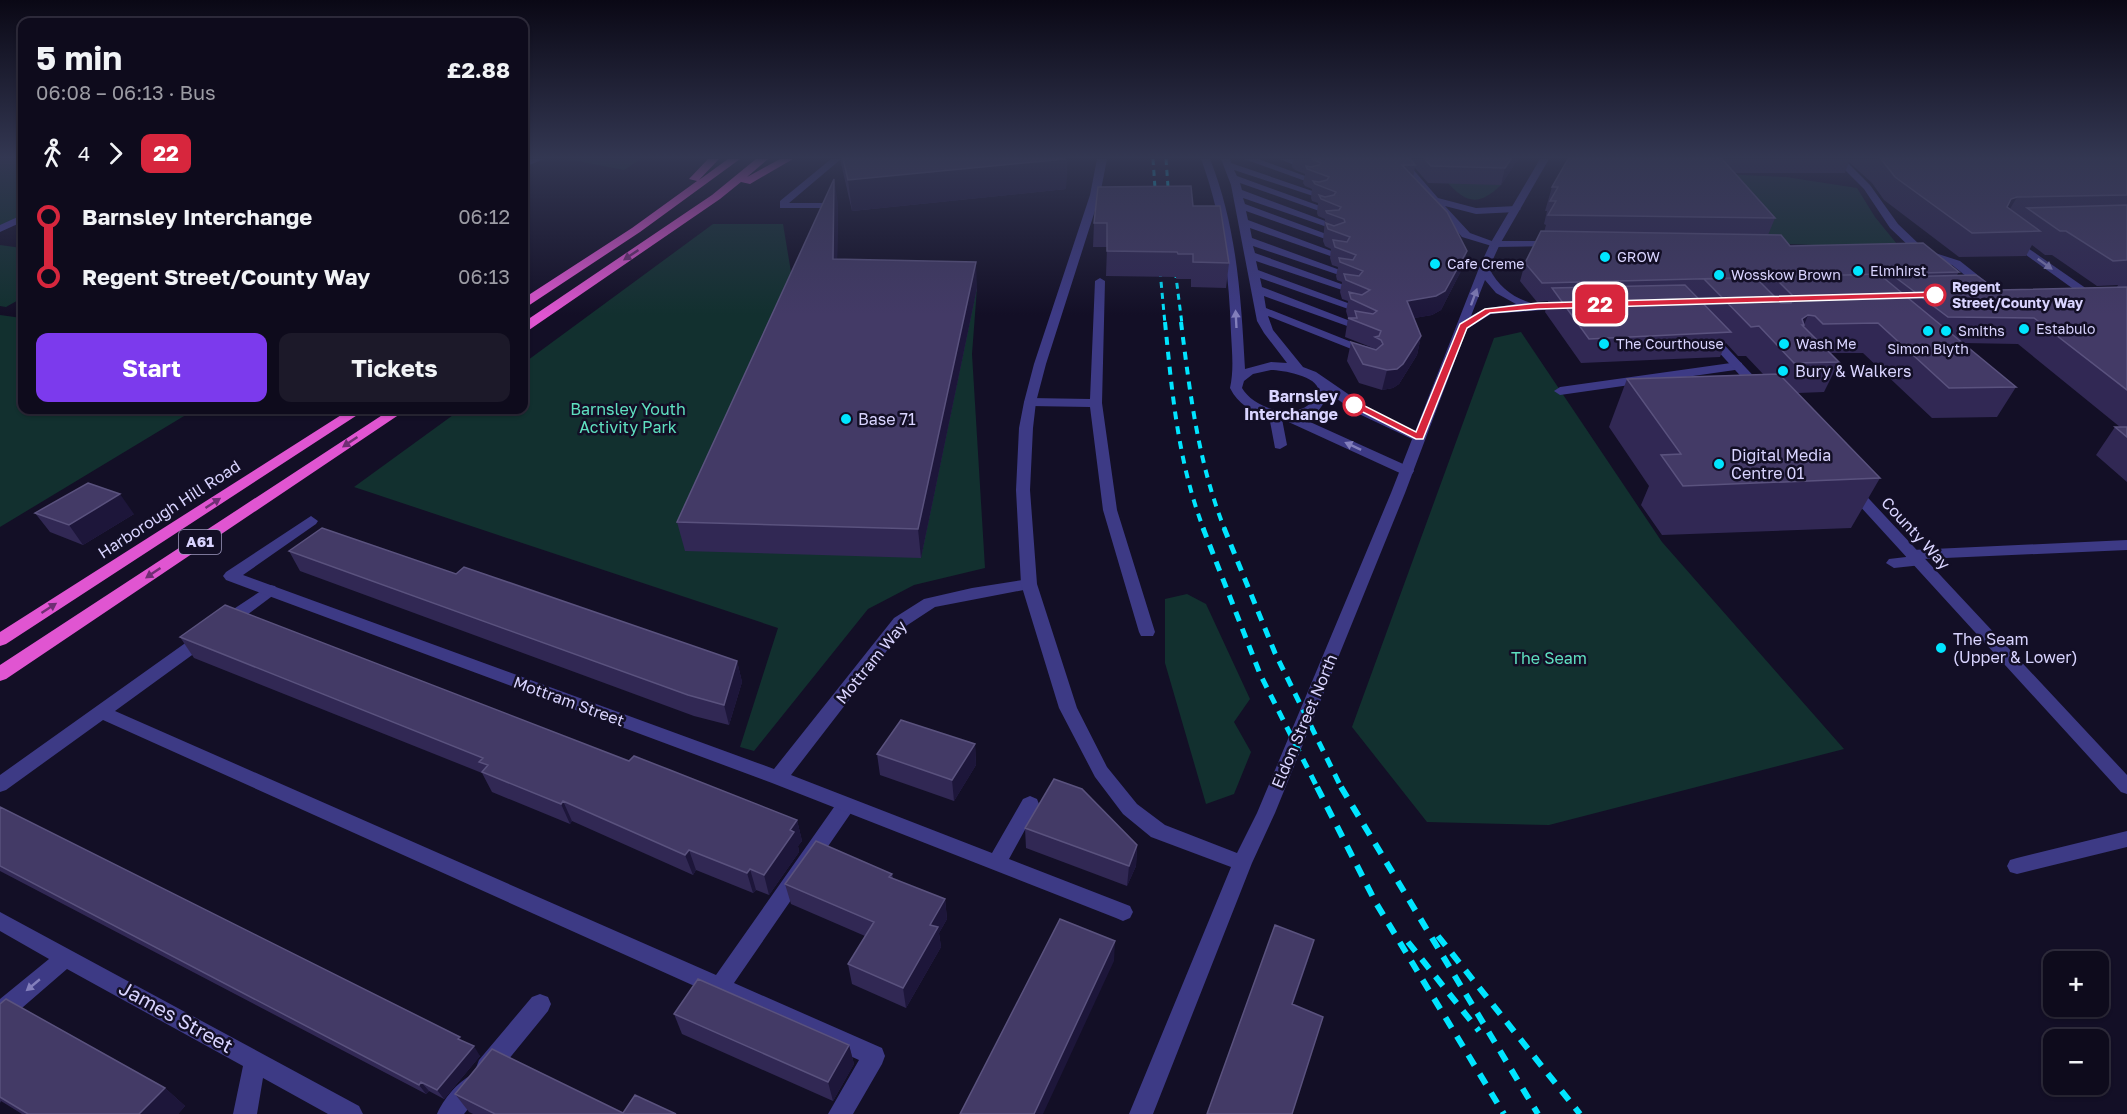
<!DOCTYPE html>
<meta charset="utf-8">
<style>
body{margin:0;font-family:"Golos Text",sans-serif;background:#1c1929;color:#f1f3f6;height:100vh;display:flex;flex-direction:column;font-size:22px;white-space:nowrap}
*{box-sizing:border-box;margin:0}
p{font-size:20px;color:#9b9ba3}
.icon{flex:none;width:33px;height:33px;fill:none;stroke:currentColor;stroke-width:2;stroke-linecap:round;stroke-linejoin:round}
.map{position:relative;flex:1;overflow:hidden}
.details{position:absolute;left:18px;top:18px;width:510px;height:396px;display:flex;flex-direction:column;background:#0e0b1c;border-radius:12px;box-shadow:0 2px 4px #0004,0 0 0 2px #2e2b3b}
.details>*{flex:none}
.badge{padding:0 12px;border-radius:9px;font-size:21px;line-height:39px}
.controls{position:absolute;left:2043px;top:951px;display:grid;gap:12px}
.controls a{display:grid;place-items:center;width:66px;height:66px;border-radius:12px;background:#0e0b1c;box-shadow:0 2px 4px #0004,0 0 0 2px #2e2b3b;font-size:30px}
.map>.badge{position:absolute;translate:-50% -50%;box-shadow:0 0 0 3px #fff}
.legs{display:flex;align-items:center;gap:9px;height:66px;padding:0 18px;font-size:20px}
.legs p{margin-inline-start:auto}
.summary{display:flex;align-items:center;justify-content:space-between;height:102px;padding:0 18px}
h1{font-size:33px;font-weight:700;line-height:45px}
.button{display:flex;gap:12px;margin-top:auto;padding:12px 18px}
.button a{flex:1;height:69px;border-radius:12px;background:#7c3aed;color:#fff;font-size:24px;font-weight:700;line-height:69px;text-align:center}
.button a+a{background:#1c1929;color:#f1f3f6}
ul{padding:0 18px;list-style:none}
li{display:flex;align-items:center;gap:21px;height:60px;font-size:22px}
li i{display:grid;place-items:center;width:9px;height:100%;margin:0 8px;background:currentColor}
li i::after{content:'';width:15px;height:15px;margin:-8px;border:4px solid;border-radius:50%;background:#0e0b1c}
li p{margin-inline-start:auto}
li:first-child i{background:linear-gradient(#0000 50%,currentColor 0)}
li:last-child i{background:linear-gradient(currentColor 50%,#0000 0)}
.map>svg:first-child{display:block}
.green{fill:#12302f}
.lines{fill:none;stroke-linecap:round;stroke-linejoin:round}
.service{fill:#3d3a85;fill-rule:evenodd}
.pedestrian{fill:#3d3a85;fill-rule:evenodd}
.minor{fill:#3d3a85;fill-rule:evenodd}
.tertiary{fill:#3d3a85;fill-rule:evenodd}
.trunk{fill:#e055d1;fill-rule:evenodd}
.rail-far3{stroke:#00e5ff;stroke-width:3;stroke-dasharray:6 5;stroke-linecap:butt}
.rail-far2{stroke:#00e5ff;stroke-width:4;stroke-dasharray:8 7;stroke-linecap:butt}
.rail-far1{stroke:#00e5ff;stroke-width:5;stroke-dasharray:10 8;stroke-linecap:butt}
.rail{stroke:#00e5ff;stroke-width:6;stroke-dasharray:12 10;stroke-linecap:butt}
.wall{fill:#312854;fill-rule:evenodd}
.shaded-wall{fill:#1d163a}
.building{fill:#433a66;stroke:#5a527e;stroke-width:1.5}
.oneway{fill:#6f2e73}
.oneway2{fill:#837fbc}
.line-1{fill:#d7263d;stroke:#fff;stroke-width:1.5}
.poi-dot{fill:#00e5ff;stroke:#130f26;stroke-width:2}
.stop-1-dot{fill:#fff;stroke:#d7263d;stroke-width:3}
.labels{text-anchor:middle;stroke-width:5;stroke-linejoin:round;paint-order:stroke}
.far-poi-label{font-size:14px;fill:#d9d4ff;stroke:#130f26;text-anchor:start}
.far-stop-label{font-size:14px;font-weight:bold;fill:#d9d4ff;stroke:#130f26;text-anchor:start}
.shield{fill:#130f26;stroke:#9e99be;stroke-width:1.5}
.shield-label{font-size:15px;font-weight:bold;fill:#d9d4ff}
.poi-label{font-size:16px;fill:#d9d4ff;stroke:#130f26;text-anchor:start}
.stop-label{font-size:16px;font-weight:bold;fill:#d9d4ff;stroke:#130f26;text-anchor:end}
.park-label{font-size:16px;fill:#5fe0c0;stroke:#130f26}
.street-label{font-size:16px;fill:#d9d4ff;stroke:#130f26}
.near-street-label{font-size:20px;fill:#d9d4ff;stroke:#130f26}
</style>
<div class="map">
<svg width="2127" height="1114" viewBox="0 0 2127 1114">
<rect width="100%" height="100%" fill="#130f26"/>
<path class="green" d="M0 159H22V215L0 227Z
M567 159H641L624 170Z
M1721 174 1786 177 1857 188 1875 217 1897 244 1838 246 1768 243Z
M1446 181 1501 185C1478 207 1466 203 1446 181Z
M713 224H783L792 278 974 261 977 288 972 354 985 568 914 585 868 609 754 751 740 747 778 628 354 487 460 410H524V363Z
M0 245 22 248V298L6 307 0 306Z
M0 315 22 318V410H194L0 527Z
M1521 332 1662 542 1844 749 1549 825 1427 822 1352 727 1494 338Z
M1187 594 1206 604 1250 699 1234 722 1251 752 1234 794 1206 804 1165 663V599Z"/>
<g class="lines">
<path class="service" d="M529 159H544L524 167V161Z
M831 159H841L789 203H829L832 204V208H780V201Z
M1201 159H1210C1237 227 1241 297 1245 369L1271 362 1287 363 1264 333 1257 321 1231 185 1221 159H1230L1231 163 1324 195 1316 197 1234 170 1237 176 1331 210 1322 212 1240 183 1242 190 1336 225 1327 227 1243 198 1245 204 1340 239 1331 241 1246 211 1248 220 1345 256 1344 258H1336L1250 228 1252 238 1351 274 1350 276H1342L1253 246 1255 253 1358 290 1356 292H1348L1256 261 1258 270 1364 309 1358 312 1354 311 1260 278 1262 287 1371 329 1369 331H1361L1264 296 1266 308 1374 351 1372 354H1364L1268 316 1273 330 1303 367 1316 372 1367 407 1426 437 1424 440H1414L1357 413 1330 394 1319 410 1299 417 1412 468 1414 471 1412 474H1402L1282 419 1287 445 1280 449 1275 448 1269 416C1251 412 1238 404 1230 388 1234 370 1232 352 1231 333 1229 273 1222 216 1201 159ZM1271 370C1284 370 1335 379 1313 401 1295 421 1254 409 1242 388L1244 381 1253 374Z
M1244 159H1258L1316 180 1308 182Z
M1280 159H1294L1306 165 1301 168Z
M1100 278 1105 281 1102 403 1117 510 1155 632 1153 636H1141L1139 632 1103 510 1090 407 1030 406 1024 402 1030 398 1090 399 1095 281Z
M1738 362 1742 363V369L1560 395 1554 391 1560 387Z
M2127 540V550L1923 559 1922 565 1894 568 1886 563 1889 559 1906 557 1907 552 1912 550Z
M270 585 275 586 278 590 275 594 232 626H220L218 622 220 618Z
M204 632 210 634 212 638 210 642 115 711 716 975 839 800 846 797 853 800 855 805 853 810 734 983 882 1048 885 1056 882 1064 853 1114H828L859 1060 103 720 6 790 0 792V775L198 634Z
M2127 831V847L2017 874 2010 872 2007 866 2010 860 2017 858Z
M540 994 548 997 551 1004 548 1011 495 1076 487 1079 479 1076 476 1068 479 1060 532 997Z
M472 1075 480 1078 483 1086 480 1094 464 1114H437C443 1100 458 1081 472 1075Z"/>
<path class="pedestrian" d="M1556 241 1561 244 1560 246 1495 247 1490 244 1495 241Z"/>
<path class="minor" d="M1395 159H1404L1438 198 1476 208 1516 206 1521 209 1516 212 1476 214 1445 206 1470 233 1500 244 1495 247 1462 237Z
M1834 159H1844L1870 185 1898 224 1920 245 1932 252 1960 261 1989 284V288H1981L1952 265 1924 256 1912 249 1890 228 1864 189Z
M22 215V222L0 232V225Z
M2012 237 2087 289 2127 309V316L2079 293 2008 242 2007 240Z
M1709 331 1713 333 1764 387 1766 390 1764 393H1756L1705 337V333Z
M1852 485 1857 486 2127 775V794L2121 792 1847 492 1845 489 1847 486Z
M311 516 318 521 316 524 243 575 774 769 894 618 924 599 972 588 1029 579 1034 580 1037 584 1034 588 1029 589 935 607 906 626 791 775 992 853 1023 799 1030 796 1037 799 1039 804 1009 859 1130 906 1133 912 1130 918 1123 921 1116 918 772 783 226 580 223 576 226 572Z
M0 912 359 1106 363 1114H328L263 1078 257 1114H233L243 1066 67 969 8 1020 0 1023V999L49 959 0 931Z"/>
<path class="tertiary" d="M1097 159H1107L1100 195 1046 364 1036 402 1033 428 1030 490 1037 584 1077 708 1107 767 1137 804 1165 825 1237 853 1257 813 1391 493 1479 268 1490 244 1540 159H1549L1500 244 1489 268C1499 287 1512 297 1531 303 1544 308 1561 296 1573 305L1567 308 1491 314 1467 329 1405 493 1275 813 1252 863 1153 1114H1129L1231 867 1151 837 1123 814 1095 777 1059 708 1021 584 1016 490 1019 428 1024 402 1034 364 1090 195ZM1485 280 1496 293 1516 304 1484 309 1471 316Z"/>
<path class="trunk" d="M708 159H719L699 180 728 159H740L640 232 528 306 524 307V298L632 228 697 181 689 179Z
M756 159H768L747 177 780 159H793L750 184 741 182 720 199 529 330 524 331V322L712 195Z
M349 410H365L6 644 0 646V632Z
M390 410H406L6 679 0 681V665Z"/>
<path class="rail-far3" d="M1153 159 1156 203
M1166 159 1169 201
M1159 260 1165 324
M1174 261 1182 324"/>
<path class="rail-far2" d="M1165 322C1172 392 1178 463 1204 530
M1181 322C1190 393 1198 463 1225 530"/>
<path class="rail-far1" d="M1203 528 1260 674 1318 789
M1224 528 1275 653 1342 789"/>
<path class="rail" d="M1317 787 1376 903 1504 1114
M1341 787 1538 1114
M1438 936 1580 1114
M1408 942 1479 1031"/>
</g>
<path class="wall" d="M840 159H1067L1066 189 852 211Z
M1293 159H1518L1501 185 1428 183 1415 168 1413 177 1467 251 1462 269 1441 310 1432 315 1414 318 1421 336 1417 355 1399 384 1393 388 1382 390 1359 383 1347 361 1351 342 1373 348 1345 337 1348 318 1346 311 1348 301 1342 299 1340 292 1342 282 1337 280 1336 276 1338 267 1332 265 1330 258 1331 249 1325 246 1323 241 1325 219 1318 216 1317 213 1318 203 1312 201 1311 198 1312 189 1305 186 1303 183 1305 174 1295 170 1292 167Z
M1568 159H2127V482L2096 455 2115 427H2120L2018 344 1963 343 2016 387 1997 417 1932 418 1863 353H1831L1839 362 1824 392 1798 393 1880 478 1851 528 1662 535 1641 505 1649 486 1609 427 1627 379 1763 374 1746 356H1738L1726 343 1720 357 1581 363 1545 312 1548 301 1537 302 1520 281 1525 263 1544 232 1546 225 1544 224 1547 211H1545L1552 187ZM1849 162 1872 183 1884 200 1959 257 2026 256 2032 245 2045 255H2052L2097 286 2118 285 2117 287 1997 290 1957 275 1959 272 1790 246 1768 235 1775 218 1734 173H1845Z
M838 203 837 259 977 288 921 558 685 551 677 522Z
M1193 206 1229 263 1226 288 1191 287V279H1176V277L1106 276 1107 247H1093L1094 223Z
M35 513 134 514 83 545 50 532Z
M289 551 456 574 737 661 742 682 729 725 694 716 300 571Z
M180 637 629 761 797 820 802 841 798 846 799 852 769 895 756 890 753 893 696 870 693 875 572 821 570 824 492 792 482 773 194 658Z
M975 744 976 765 954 801 880 775 877 754Z
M0 807 463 1041 480 1056 444 1099 429 1091 426 1094 0 871Z
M1025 828 1137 845 1136 866 1127 886 1026 848Z
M892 874 893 879 945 899 947 919 939 933 941 947 906 1008 852 984 848 964 865 936 791 904 785 884Z
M0 1004 165 1088 185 1106 178 1114H22L1 1101 0 1103Z
M674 1014 849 1045 854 1064 833 1101 682 1034Z
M455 1094 623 1113 676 1114H473L469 1112Z"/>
<path class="shaded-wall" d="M1067 159 1066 189 852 211 848 180Z
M1511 159H1518L1501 185 1505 168Z
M834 179 838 203 837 284 833 259Z
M2017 197 2003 221 1998 223 2011 199Z
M1467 251 1462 269 1441 310 1432 315 1403 320 1407 301Z
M976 262 977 288 921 558 918 529Z
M1808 315 1804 325 1802 319Z
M1421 336 1417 355 1399 384 1393 388 1382 390 1387 370Z
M120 494 134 514 83 545 69 525Z
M737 661 742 682 729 725 724 705Z
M975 744 976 765 954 801 952 780Z
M563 801 572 821 570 824 561 804Z
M797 820 802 841 798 846 799 852 769 895 764 875 790 830Z
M1137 845 1136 866 1127 886 1129 866Z
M689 850 696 870 693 875 685 855Z
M750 869 756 890 753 893 747 873Z
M945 899 947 919 939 933 941 947 906 1008 903 988 930 925Z
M1314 940 1309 958 1287 1022 1292 1004Z
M1115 941 1114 961 1043 1114H1034Z
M849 1045 854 1064 833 1101 828 1082Z
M474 1046 480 1056 444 1099 437 1090Z
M421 1082 429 1091 426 1094 419 1085Z
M165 1088 185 1106 178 1114H139Z"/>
<path class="building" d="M843 159H1065L848 180Z
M1312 159H1410L1415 165H1402L1447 212 1467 251 1445 291 1436 296 1407 301 1421 336 1403 364 1397 369 1387 370 1363 364 1351 342 1376 350 1383 344 1381 340 1375 337 1379 336 1381 331 1348 318H1357L1355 311 1373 314 1377 311 1351 299 1349 292 1362 295 1370 290 1346 280 1344 274 1359 276 1363 271 1340 262 1339 258 1353 260 1356 255 1335 247 1333 240 1347 242 1350 237 1328 229 1326 223 1334 226 1345 222 1344 219 1327 213 1326 211 1339 210 1341 207 1321 199 1319 195 1325 197 1334 195 1336 192 1315 184 1313 181 1319 182 1327 180 1329 177 1307 169 1306 166 1311 167 1319 165 1321 163Z
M1425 159H1511L1505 168 1431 166Z
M1568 159H1722L1775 218 1548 215 1556 201H1550L1558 187H1552Z
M1881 159H2127V195L2017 197 2011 199 2007 207 2040 231 1972 233 1895 177Z
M834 179 833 259 976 262 918 529 677 522Z
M1191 186 1193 206H1220L1229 263 1193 262V254H1178L1177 252 1107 251V223H1094L1098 187Z
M2127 205V260L2113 261 2066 231H2060L2027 208Z
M1541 231 1781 235 1790 246 1923 243 1959 272 1542 283 1525 263Z
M1879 274 2016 387 1949 388 1878 323 1823 324 1815 316 1808 315 1802 319 1804 325H1802L1839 362 1794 363 1759 326 1751 327 1704 279 1756 278 1781 303H1791L1793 296 1774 277Z
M1976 275 1997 290 2127 287V390L2034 318 1948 317 1895 277Z
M1685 285 1731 332 1589 339 1552 288Z
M1779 374 1880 478 1683 486 1661 455 1681 454 1627 379Z
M2115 427H2127V437Z
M88 483 120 494 69 525 35 513Z
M322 528 456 574 464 567 737 661 724 705 688 695 289 551Z
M225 605 629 761 634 756 670 770 797 820 790 830 794 832 764 875 750 869 747 873 689 850 685 855 563 801 561 804 482 772 488 765 479 762 483 758 180 637Z
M901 720 975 744 952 780 877 754Z
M1054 779 1082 789 1137 845 1129 866 1025 828Z
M0 807 460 1037 458 1039 474 1046 437 1090 421 1082 419 1085 0 866Z
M816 841 892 874 889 877 945 899 930 925 938 927 903 988 848 964 874 922 785 884Z
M1060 919 1115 941 1034 1114H960Z
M1275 925 1314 940 1292 1004 1323 1017 1292 1114H1207Z
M698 979 849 1045 828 1082 674 1014Z
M6 999 165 1088 139 1114H28L0 1097V1004Z
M492 1049 623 1113 635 1095 676 1114H495L455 1094Z"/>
<defs><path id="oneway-solid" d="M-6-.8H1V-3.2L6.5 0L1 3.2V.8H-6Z" transform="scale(1.5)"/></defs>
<g class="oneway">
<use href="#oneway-solid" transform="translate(631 255) rotate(146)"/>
<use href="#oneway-solid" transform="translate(350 442) rotate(146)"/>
<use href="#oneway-solid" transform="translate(213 503) rotate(-33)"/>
<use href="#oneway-solid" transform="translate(153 573) rotate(146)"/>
<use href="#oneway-solid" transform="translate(49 608) rotate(-33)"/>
</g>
<g class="oneway2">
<use href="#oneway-solid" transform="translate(2045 264) rotate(36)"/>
<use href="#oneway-solid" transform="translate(1474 297) rotate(-70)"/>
<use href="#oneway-solid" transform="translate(1236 319) rotate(-93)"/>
<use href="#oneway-solid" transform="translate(1353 446) rotate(-155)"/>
<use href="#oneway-solid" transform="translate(33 985) rotate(140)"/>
</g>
<linearGradient id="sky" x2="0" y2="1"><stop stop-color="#0a0815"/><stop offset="0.5" stop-color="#333752"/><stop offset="1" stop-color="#333752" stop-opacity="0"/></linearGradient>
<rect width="2127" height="315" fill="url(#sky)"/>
<path class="line-1" d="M1935 292 1939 295 1938 297 1538 309 1490 313 1467 328 1423 439H1416L1349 405 1357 402 1416 432 1460 324 1485 309 1538 303Z"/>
<g class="poi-dot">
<circle cx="1605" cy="257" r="6"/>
<circle cx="1435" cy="264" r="6"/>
<circle cx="1858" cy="271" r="6"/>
<circle cx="1719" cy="275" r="6"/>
<circle cx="2024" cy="329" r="6"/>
<circle cx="1928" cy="331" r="6"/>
<circle cx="1946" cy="331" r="6"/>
<circle cx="1604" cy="344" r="6"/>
<circle cx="1784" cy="344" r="6"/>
<circle cx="1783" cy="371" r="6"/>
<circle cx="846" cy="419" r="6"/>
<circle cx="1719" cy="464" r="6"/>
<circle cx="1941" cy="648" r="6"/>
</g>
<g class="stop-1-dot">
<circle cx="1935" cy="295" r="10"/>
<circle cx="1354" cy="405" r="10"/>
</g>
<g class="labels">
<g class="far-poi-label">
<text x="1617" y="262">GROW</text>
<text x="1447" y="269">Cafe Creme</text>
<text x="1870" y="276">Elmhirst</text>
<text x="1731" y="280">Wosskow Brown</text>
<text x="2036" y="334">Estabulo</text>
<text x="1958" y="336">Smiths</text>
<text x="1616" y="349">The Courthouse</text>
<text x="1796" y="349">Wash Me</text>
<text x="1928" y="354" text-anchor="middle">Simon Blyth</text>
</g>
<g class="far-stop-label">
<text x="1952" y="292">Regent<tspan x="1952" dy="16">Street/County Way</tspan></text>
</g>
<rect class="shield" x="179" y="530" width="42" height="24" rx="4.5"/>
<g class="shield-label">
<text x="200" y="547">A61</text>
</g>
<g class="poi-label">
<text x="1795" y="377">Bury &amp; Walkers</text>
<text x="858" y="425">Base 71</text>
<text x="1731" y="461">Digital Media<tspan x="1731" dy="18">Centre 01</tspan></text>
<text x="1953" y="645">The Seam<tspan x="1953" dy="18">(Upper &amp; Lower)</tspan></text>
</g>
<g class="stop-label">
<text x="1338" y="402">Barnsley<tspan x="1338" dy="18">Interchange</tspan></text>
</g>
<g class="park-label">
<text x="628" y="415">Barnsley Youth<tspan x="628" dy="18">Activity Park</tspan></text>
<text x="1549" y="664">The Seam</text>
</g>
<g class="street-label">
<text transform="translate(169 509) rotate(-33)" y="6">Harborough Hill Road</text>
<text transform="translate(1916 533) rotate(47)" y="6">County Way</text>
<text transform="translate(871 662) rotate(-51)" y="6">Mottram Way</text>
<text transform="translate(569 701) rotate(20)" y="6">Mottram Street</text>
<text transform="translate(1304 721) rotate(-67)" y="6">Eldon Street North</text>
</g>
<g class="near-street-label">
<text transform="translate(176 1017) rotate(29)" y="7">James Street</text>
</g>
</g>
</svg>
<div class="controls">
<a>+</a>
<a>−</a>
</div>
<b class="badge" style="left:1600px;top:304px;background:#d7263d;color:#fff">22</b>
<section class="details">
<div class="summary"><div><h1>5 min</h1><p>06:08 – 06:13 · Bus</p></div><b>£2.88</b></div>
<div class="legs"><svg class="icon" aria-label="walk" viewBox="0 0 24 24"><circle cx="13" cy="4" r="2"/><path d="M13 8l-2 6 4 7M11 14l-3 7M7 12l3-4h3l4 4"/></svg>4<svg class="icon" aria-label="forward" viewBox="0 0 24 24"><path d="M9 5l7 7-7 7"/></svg><b class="badge" style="background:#d7263d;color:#fff">22</b></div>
<ul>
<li><i style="color:#d7263d"></i><b>Barnsley Interchange</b><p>06:12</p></li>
<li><i style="color:#d7263d"></i><b>Regent Street/County Way</b><p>06:13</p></li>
</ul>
<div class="button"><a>Start</a><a>Tickets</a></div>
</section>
</div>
